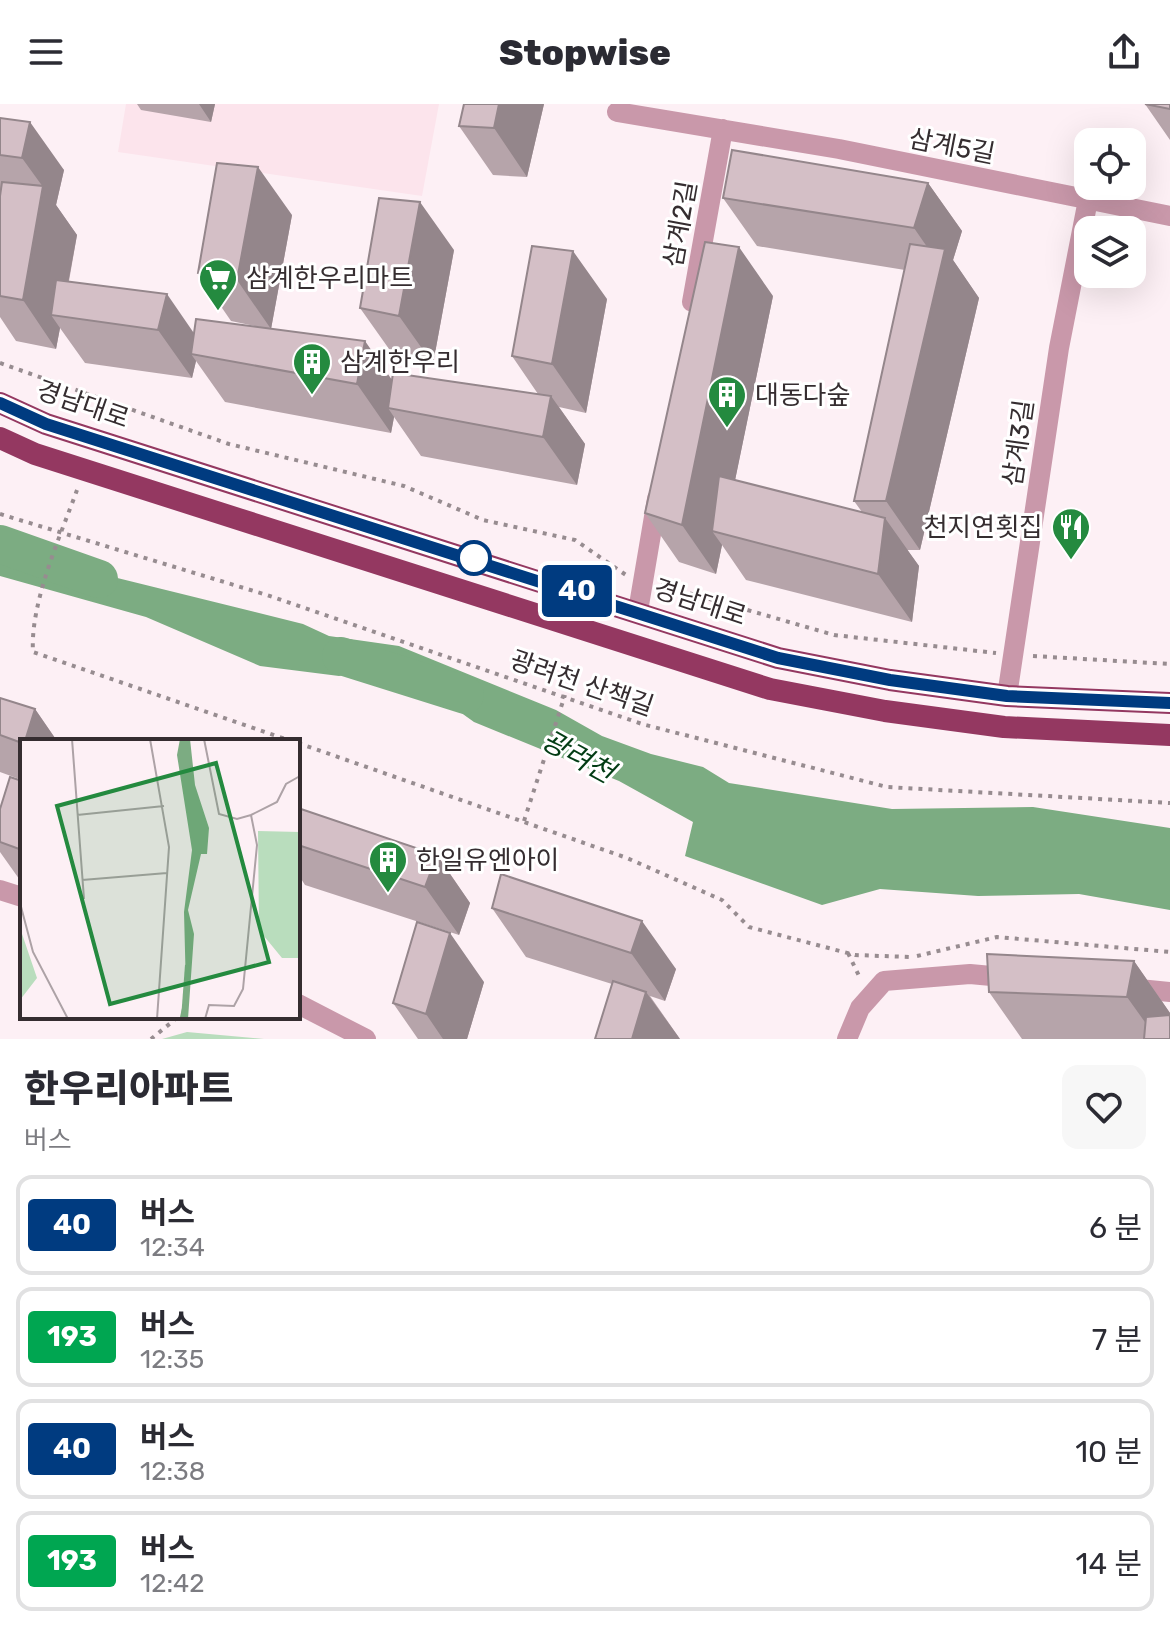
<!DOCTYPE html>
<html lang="ko">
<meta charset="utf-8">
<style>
body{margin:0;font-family:Rubik,"Noto Sans KR",sans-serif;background:#f7f7f7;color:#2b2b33;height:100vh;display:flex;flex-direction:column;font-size:30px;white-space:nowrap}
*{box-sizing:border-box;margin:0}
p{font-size:26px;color:#7c7c81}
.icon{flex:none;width:44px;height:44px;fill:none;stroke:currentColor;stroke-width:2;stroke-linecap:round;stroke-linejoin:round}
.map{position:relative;height:935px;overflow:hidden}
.details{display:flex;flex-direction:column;background:#fff;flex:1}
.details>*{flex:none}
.badge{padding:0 16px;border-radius:6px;font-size:28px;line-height:52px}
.tools{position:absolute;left:1074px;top:24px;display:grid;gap:16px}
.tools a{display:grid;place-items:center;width:72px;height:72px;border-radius:16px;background:#fff;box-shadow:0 8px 32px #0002;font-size:40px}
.map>.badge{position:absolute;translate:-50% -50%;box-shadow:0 0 0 4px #fff}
.round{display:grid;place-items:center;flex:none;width:84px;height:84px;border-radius:16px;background:#f7f7f7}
.head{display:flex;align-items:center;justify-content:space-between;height:136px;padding:0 24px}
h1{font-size:38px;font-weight:800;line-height:60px}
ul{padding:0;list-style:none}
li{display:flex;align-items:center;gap:24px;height:100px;margin:0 16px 12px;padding:0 8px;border:4px solid #e1e1e2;border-radius:16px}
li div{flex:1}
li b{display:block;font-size:30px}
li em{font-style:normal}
li .badge{min-width:88px;font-weight:700;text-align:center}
header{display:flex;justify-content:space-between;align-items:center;height:104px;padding:0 24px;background:#fff;font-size:36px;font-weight:800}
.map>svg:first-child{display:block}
.built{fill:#fce4ec}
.green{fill:#b9ddbd}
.water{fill:#7cac82}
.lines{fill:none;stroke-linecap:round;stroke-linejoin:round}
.river{stroke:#7cac82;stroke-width:38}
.path{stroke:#978c90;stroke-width:4;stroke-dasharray:4 6;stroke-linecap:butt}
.minor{stroke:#c998aa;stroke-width:20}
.trunk{stroke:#943861;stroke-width:22}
.wall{fill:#b6a4aa}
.shaded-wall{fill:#94868b}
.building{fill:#d4bfc6;stroke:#94868b;stroke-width:2}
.line-casing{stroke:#fff;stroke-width:18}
.line{stroke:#003b80;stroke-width:12}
.stop-dot{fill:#fff;stroke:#003b80;stroke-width:4}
.labels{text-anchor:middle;stroke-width:6;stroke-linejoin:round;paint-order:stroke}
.street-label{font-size:26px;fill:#352d30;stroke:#fff}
.poi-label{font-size:26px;fill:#352d30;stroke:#fff;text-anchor:start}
.water-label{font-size:28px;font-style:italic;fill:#023c14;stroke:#fff}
.inset-river{fill:none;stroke:#7cac82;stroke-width:4}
.inset-road{fill:none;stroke:#ada2a6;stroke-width:2}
.view{fill:#248a3f;fill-opacity:0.15;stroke:#248a3f;stroke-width:4}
.inset-edge{fill:none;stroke:#352d30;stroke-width:4}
</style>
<header><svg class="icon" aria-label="menu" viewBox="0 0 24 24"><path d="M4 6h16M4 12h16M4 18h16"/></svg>Stopwise<svg class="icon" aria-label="share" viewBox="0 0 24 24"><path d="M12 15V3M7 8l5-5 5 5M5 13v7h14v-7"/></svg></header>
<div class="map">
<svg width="1170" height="935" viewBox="0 0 1170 935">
<rect width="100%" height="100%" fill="#fdf0f5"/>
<path class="built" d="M126 0H439L422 92 118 48Z"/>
<path class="green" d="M187 928 264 935H265H162Z"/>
<path class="water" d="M0 445 303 520 329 532 399 542 556 606 602 632 651 650 703 663 729 679 892 705 1033 703 1170 724V806L1079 790 978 792 880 785 822 801 685 752 693 718 619 677 474 618 404 568 370 566 339 572 260 562 146 513 0 472Z"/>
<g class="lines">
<path class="river" d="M0 440 99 475
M341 552 465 591"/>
<path class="path" d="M0 259 229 340 404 382 483 416 575 436 626 471
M77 386C60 433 30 499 33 548L291 637
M0 410 267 491 642 620 887 683 1170 699
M661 481 834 531 996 549
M1033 552 1170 560
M298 639 627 754 722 796 749 823 855 851 909 853
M524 717 565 591
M848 849 861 876
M917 852 997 833 1170 848
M151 935 178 913"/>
<path class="minor" d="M617 8 839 45 1170 112
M692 198 723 25
M638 507 657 395
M1007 592 1059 244 1088 96
M0 786 22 793
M1129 884 1170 888
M298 900 366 935
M847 935 860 904 884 877 970 870 1013 874"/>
<path class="trunk" d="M0 299 46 320 778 554 890 576 1007 592 1170 599
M0 334 35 350 770 585 885 607 1004 623 1170 631"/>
</g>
<path class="wall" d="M137 0H215L211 18 141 6Z
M544 0 527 73 493 71 459 22Z
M1145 0H1170V36Z
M0 14 64 66 56 101 77 131 69 177 194 229 269 225 231 217 198 169 292 111 271 225 392 276 538 290 512 252 607 195 586 309 559 303 585 340 577 381 421 352 394 313 391 329 225 298 196 257 192 274 85 259 60 224 56 245 16 237 0 213Z
M928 79 962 127 953 156 979 194 920 446H907L919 462 912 518 746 476 722 441 716 470 679 458 645 409 773 192 735 376 862 408 854 397 905 166 757 142 723 94Z
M454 146 433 260 394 252 360 204Z
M0 594 35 605 57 637H22V676L0 668Z
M22 677V779L0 748V705Z
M298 704 437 751 470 799 459 831 305 781 298 770Z
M501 770 676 865 665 897 650 892 680 935 612 880 526 853 492 804Z
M1134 857 1170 909V935H1022L989 888Z
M484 878 467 935H418L393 899Z"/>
<path class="shaded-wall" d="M199 0H215L211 18Z
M499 0H544L527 73 494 24Z
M30 18 64 66 56 101 77 131 62 212 51 211 60 224 56 245 23 196 43 83 22 54Z
M258 63 292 111 271 225 237 176Z
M928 79 962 127 953 156 979 194 920 446 886 397 941 163 914 124Z
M420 98 454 146 433 260 399 212Z
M739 143 773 192 724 430 712 427 722 441 716 470 682 421Z
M573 147 607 195 586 309 552 260Z
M167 190 200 238 191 250 196 257 192 274 158 226Z
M365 237 399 286 388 304 394 313 391 329 357 280Z
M551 292 585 340 577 381 543 333Z
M885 414 919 462 912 518 878 470Z
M35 605 57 637H25Z
M437 751 470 799 459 831 425 783Z
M642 817 676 865 665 897 631 849Z
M450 829 484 878 467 935H443L426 910Z
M1134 857 1170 909V915L1157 935 1127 893Z
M646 888 680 935H632Z"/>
<path class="building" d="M464 0H499L494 24 459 22Z
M1145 0H1170V5Z
M0 14 30 18 22 54 0 51Z
M732 46 928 79 914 124 723 94Z
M217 59 258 63 237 176 198 169Z
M2 78 43 82 23 196 0 192V92Z
M379 94 420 98 399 212 360 204Z
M705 138 739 143 682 421 645 409Z
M910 140 945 145 886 397H854Z
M532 142 573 147 552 260 512 252Z
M56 176 167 190 158 226 51 211Z
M196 215 365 237 357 280 191 250Z
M393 269 551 292 543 333 388 304Z
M719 372 885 414 878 470 712 427Z
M0 594 35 605 25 637H22V639L0 631Z
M10 673 22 677V746L0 738V705Z
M298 704 437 751 425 783 298 741Z
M501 770 642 817 631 849 492 804Z
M417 818 450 829 426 910 393 899Z
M987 850 1134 857 1127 893 989 888Z
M613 877 646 888 632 935H595Z
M1170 911V935H1144L1146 913Z"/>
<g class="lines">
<g class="line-casing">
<path id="line" d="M0 299 46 320 778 554 890 576 1007 592 1170 599"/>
</g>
<use href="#line" class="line"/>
</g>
<defs>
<g id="supermarket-pin" transform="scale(2)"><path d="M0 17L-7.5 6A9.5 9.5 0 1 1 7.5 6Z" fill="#248a3f" stroke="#fff"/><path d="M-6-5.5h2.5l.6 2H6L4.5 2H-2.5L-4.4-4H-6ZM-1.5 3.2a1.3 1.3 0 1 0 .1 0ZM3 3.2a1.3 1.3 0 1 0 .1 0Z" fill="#fff"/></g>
<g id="building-pin" transform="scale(2)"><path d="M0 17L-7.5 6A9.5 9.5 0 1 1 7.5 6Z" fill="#248a3f" stroke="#fff"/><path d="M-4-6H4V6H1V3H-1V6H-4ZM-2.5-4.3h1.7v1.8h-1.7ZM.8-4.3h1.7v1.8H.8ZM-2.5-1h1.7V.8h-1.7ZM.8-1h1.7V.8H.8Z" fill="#fff"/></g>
<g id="restaurant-pin" transform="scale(2)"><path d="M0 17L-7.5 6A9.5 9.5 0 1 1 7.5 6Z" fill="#248a3f" stroke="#fff"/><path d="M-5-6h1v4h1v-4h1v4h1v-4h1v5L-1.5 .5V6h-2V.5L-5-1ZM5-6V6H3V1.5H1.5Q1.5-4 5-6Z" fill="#fff"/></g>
</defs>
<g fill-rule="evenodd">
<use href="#supermarket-pin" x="218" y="174"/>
<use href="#building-pin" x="312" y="258"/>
<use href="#building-pin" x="727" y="291"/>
<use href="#restaurant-pin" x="1071" y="423"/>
<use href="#building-pin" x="388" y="756"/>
</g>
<circle class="stop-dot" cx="474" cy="454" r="16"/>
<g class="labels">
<g class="street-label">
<text transform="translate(952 42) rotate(11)" y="9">삼계5길</text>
<text transform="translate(680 120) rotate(-80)" y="9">삼계2길</text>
<text transform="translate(83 300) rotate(19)" y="9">경남대로</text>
<text transform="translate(1018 339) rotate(-82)" y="9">삼계3길</text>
<text transform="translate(700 498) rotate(18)" y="9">경남대로</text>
<text transform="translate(582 579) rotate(19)" y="9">광려천 산책길</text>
</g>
<g class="poi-label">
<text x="246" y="183">삼계한우리마트</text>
<text x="340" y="267">삼계한우리</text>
<text x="755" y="300">대동다숲</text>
<text x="1043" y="432" text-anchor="end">천지연횟집</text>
<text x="416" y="765">한일유엔아이</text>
</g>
<g class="water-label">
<text transform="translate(578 652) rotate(29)" y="10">광려천</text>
</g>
</g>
<g transform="translate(20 635)">
<rect width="280" height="280" fill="#fdf0f5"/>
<path d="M238 92 280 93V219H262L239 191ZM0 189 17 239 0 261Z" fill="#b9ddbd"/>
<path d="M160 0H170L175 46 189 89 187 115H181L168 171 174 195 168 280 160 278 166 251 164 173 172 111 157 16Z" fill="#7cac82"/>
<path class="inset-river" d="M163 280 167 226"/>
<path class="inset-road" d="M52 0 64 160M130 0 149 108 137 280M184 0 199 75 217 80 231 76 237 106 223 250 214 267 189 266 185 280M57 76 144 67M231 76 257 63 266 45 280 37M62 141 147 134M0 164 13 213 48 280"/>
<path class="view" d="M196 24 249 223 90 265 37 67Z"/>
<rect width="280" height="280" class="inset-edge"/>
</g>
</svg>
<div class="tools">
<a><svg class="icon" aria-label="locate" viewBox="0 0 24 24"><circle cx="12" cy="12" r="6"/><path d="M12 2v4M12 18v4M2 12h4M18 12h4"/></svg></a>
<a><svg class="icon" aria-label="layers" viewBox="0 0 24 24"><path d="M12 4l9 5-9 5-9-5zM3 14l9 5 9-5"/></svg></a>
</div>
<b class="badge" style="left:577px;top:487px;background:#003b80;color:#fff">40</b>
</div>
<section class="details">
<div class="head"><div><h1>한우리아파트</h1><p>버스</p></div><a class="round"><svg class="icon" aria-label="heart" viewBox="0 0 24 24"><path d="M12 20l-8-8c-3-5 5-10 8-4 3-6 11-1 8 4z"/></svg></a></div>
<ul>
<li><span class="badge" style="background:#003b80;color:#fff">40</span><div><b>버스</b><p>12:34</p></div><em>6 분</em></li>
<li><span class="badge" style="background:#00a651;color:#fff">193</span><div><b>버스</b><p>12:35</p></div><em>7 분</em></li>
<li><span class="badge" style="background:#003b80;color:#fff">40</span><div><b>버스</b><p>12:38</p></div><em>10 분</em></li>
<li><span class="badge" style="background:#00a651;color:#fff">193</span><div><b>버스</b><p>12:42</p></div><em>14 분</em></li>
</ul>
</section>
